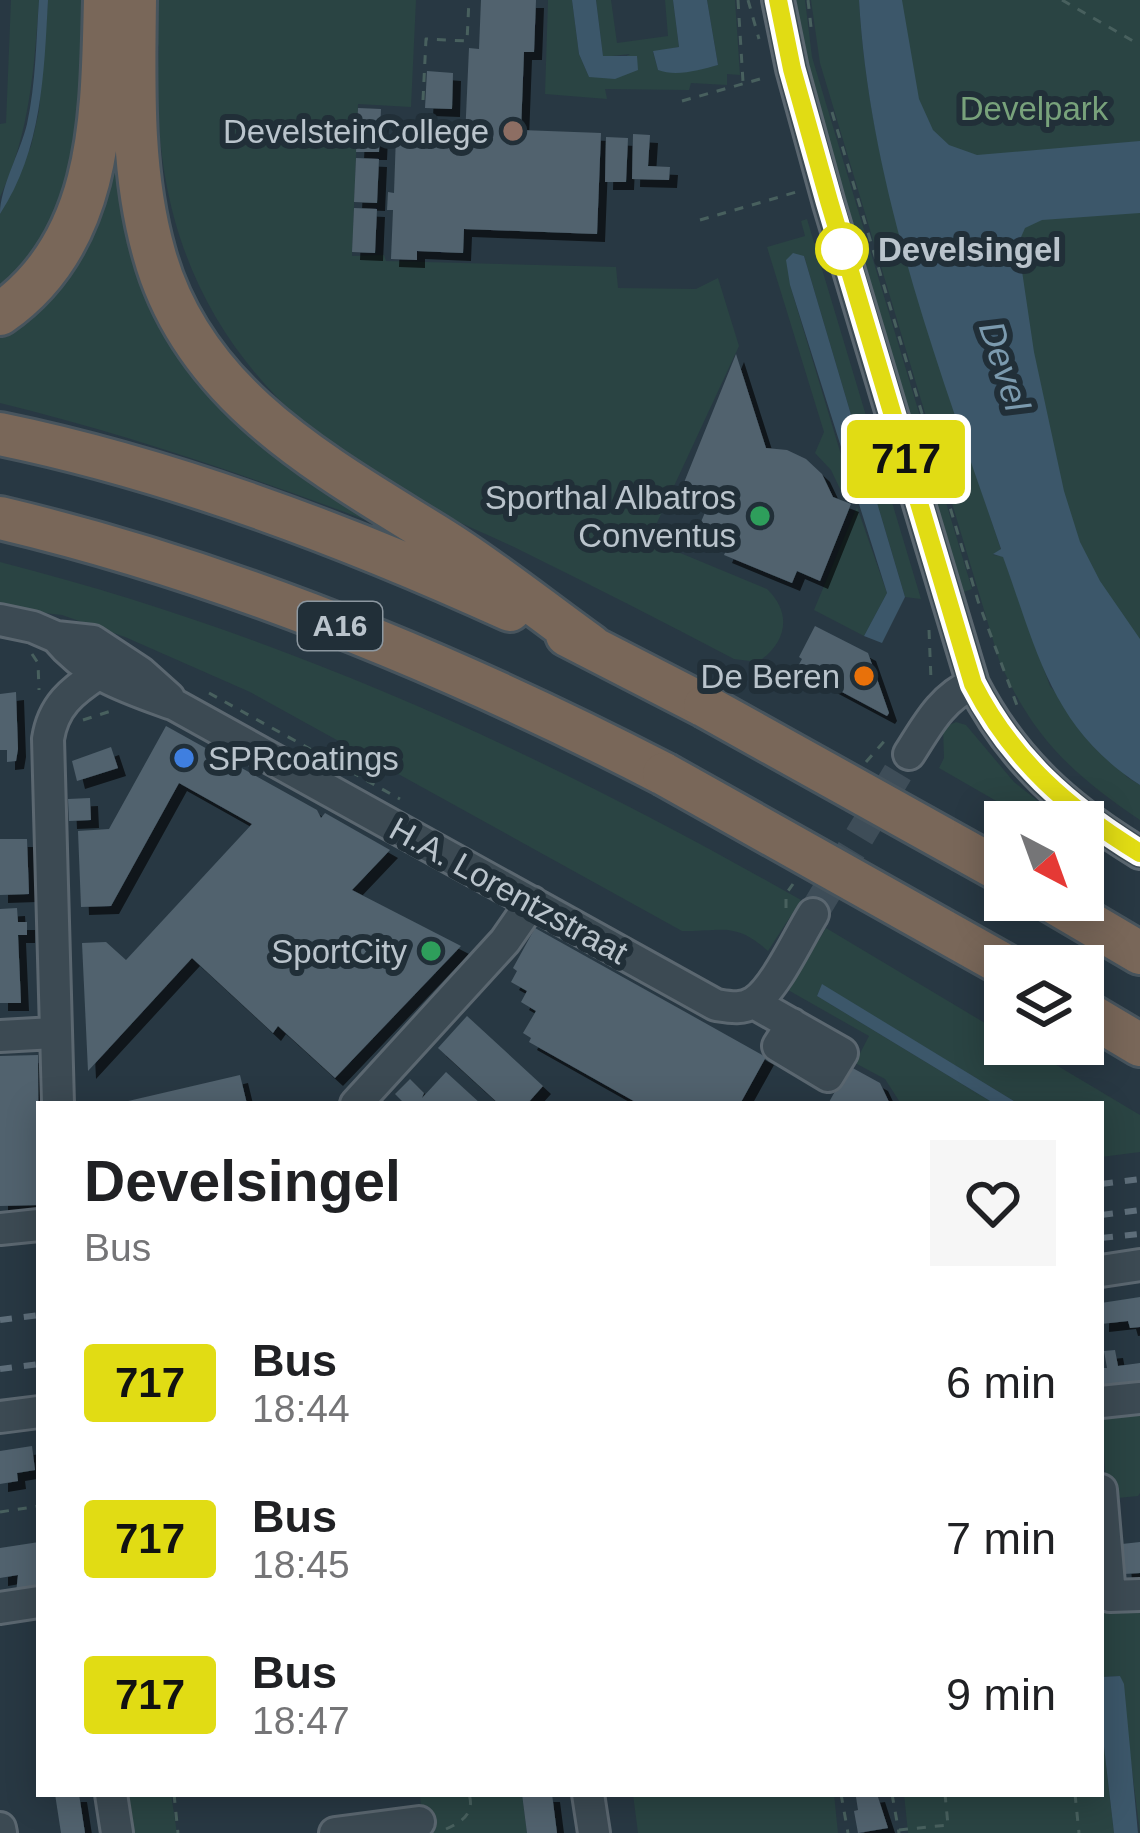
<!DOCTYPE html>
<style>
body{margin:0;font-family:Helvetica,sans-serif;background:#f6f6f6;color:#202124;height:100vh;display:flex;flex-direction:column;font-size:45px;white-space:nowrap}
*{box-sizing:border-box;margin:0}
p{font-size:39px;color:#757577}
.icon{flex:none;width:66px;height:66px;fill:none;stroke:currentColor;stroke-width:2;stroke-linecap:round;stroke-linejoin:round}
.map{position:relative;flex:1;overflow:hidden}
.side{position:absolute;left:36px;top:1101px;width:1068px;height:696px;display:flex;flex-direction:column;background:#fff;border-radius:0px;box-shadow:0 6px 30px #0003}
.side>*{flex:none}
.badge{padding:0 24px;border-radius:9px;font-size:42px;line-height:78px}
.needle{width:78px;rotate:139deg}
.tools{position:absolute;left:984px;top:801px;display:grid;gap:24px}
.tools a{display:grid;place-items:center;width:120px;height:120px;border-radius:0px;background:#fff;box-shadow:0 6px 30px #0003;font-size:60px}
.map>.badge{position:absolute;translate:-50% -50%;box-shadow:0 0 0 6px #fff}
.round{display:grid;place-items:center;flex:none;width:126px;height:126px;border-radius:0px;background:#f6f6f6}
.headline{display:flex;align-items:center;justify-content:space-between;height:204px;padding:0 48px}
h1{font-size:57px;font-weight:800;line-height:90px}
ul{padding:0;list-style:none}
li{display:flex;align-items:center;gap:36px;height:156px;padding:0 48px}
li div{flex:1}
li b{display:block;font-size:45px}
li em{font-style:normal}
li .badge{min-width:132px;font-weight:700;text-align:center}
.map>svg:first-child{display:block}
.green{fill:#2a4443}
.water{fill:#3c576a}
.building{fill:#51626e;filter:url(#shadow)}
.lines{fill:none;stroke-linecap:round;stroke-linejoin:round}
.minor-tunnel{stroke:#3e4d58;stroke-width:30;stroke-dasharray:30 15;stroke-linecap:butt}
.minor-casing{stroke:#5b6770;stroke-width:36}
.highway-casing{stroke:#47545d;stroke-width:48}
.path{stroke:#48605e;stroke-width:3;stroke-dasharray:9 9;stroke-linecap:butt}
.minor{stroke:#3c4a53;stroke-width:30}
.highway{stroke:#796759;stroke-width:42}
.rail{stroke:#5e6e7a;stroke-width:6;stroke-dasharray:12 12;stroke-linecap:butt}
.highway-bridge-casing{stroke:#47545d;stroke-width:48;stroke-linecap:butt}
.highway-bridge{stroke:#796759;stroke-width:42}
.line-casing{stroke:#fff;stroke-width:27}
.line{stroke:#e1dc14;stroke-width:18}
.education-dot{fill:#8d6e63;stroke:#212f38;stroke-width:4.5}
.stop-dot{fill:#fff;stroke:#e1dc14;stroke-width:6}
.leisure-dot{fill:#2e9e5b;stroke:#212f38;stroke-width:4.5}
.food-dot{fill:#e8710a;stroke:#212f38;stroke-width:4.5}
.shop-dot{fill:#3f7fe0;stroke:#212f38;stroke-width:4.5}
.labels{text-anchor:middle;stroke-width:12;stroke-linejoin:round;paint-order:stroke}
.shield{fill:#212f38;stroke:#8c97a0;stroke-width:3}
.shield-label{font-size:30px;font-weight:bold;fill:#bac4cc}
.park-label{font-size:33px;fill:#78a27b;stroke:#212f38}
.poi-label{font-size:33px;fill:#bac4cc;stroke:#212f38;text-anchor:end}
.stop-label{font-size:33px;font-weight:bold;fill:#bac4cc;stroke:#212f38;text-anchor:start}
.street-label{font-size:33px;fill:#bac4cc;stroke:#212f38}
.water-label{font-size:36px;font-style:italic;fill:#7b9aae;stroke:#212f38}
</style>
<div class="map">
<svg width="1140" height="1833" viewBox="0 0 1140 1833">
<defs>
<filter id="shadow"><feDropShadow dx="8" dy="8" stdDeviation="0" flood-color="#0009"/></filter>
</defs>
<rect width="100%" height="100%" fill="#283843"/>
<path class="green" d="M11 0H39C34 69 30 133 0 197V124L6 123Z
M48 0H97C87 79 84 191 34 256 25 268 11 279 0 290V214L31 146 39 111Z
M143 0H416L411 107 358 104 352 256 384 255 386 261 616 267 618 288 696 289 718 278 739 346 649 540 767 589C793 614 786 643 758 662L734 659C664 622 593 586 522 551 477 529 426 510 383 483 220 378 147 241 159 46L152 38Z
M548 0H572L579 54 589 77 630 54 603 57 596 0H611L617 43 668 36 665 0H673L679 47 653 52 658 70 718 65 707 0H735L740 75 727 74V85L691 83 689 90 605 89 607 99 545 94Z
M794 0H805L812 57 972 589 958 594 835 185 799 41Z
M811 0H859C870 191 943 370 1001 550L993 555 1003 556 1050 686 1127 777 1140 785V820C1072 774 1032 737 999 660L820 63Z
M880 0H1140V676L1070 547 921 127Z
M108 97 174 337 420 540C281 488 144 438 0 403V325L16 314Z
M807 219 921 599 905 597 804 256 790 285 854 498 842 493 831 470 815 453 824 432 767 247 805 236 801 221Z
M857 507 887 593 864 636 814 610Z
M0 562C289 636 542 753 801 900L768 951C734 921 722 932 682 931L250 692 125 637 62 615 0 608Z
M956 722 966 725 1014 782 1064 822H1033L939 768 944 758 943 728Z
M826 928 1005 1035V1044H1021L1140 1115V1152L1101 1157V1104H1019L822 985 817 996 995 1104H901L885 1079 855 1063 869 1036 788 990Z
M1140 1408V1493L1138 1496 1107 1499 1102 1420 1107 1414Z
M1140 1602V1833L1120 1676 1101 1677V1607Z
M1101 1721 1114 1833H908L904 1794H1101Z
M127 1794H171L177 1833H133Z
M420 1794H522L527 1833H423Z
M633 1794H834L838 1833H638Z"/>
<path class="water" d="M39 0H48C44 74 42 150 0 214 0 187 20 153 27 124 36 83 36 41 39 0Z
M572 0H596L603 56H637L638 70 615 79 589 77 579 54Z
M673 0H707L718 65C700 70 676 77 658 70L653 51 679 47Z
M859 0H902L919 99 933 130 949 145 977 155 1140 141V213L1042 220 1025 228 1018 244 1034 352 1064 491 1080 542 1100 581 1140 639V785C1051 728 1037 650 1003 557L993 554 1001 549C940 370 870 190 859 0Z
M793 253 804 256 905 597 882 643 864 636 887 593 790 285 786 260Z
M822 984 1019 1104H995L817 996Z
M1120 1676 1124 1684 1138 1833H1114L1101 1721V1677Z"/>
<path class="building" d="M481 0H536L534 52H524L521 130 601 133 597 234 464 229 463 253 417 251V260L391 259 393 210H387L388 192 394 193 396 135 465 138 469 48 479 49Z
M427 71 453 73 452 109 425 108Z
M358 108 381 109 379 152H356Z
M633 134 650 135 648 166 670 167 669 180 632 179Z
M606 137 628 138 626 182H605Z
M356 158 379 159 377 203 354 202Z
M354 208 377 209 375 253 352 252Z
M736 354 766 448 787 450 806 459 822 474 833 497 851 504 820 581 797 571 792 583 724 555 729 544 697 531 710 501 681 490Z
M815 626 868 653 889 713 887 716 797 668 802 659 799 657Z
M16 692 18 749 16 761 7 762V750H0V694Z
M166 726 317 810 321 818 325 813 390 850 352 890 461 946 335 1078 278 1026 273 1033 192 958 88 1071 82 943 106 942 126 960 252 824 179 783 111 906 81 907 78 831 109 829Z
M111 747 118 768 77 781 72 761Z
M90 798 91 820 69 821 68 799Z
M0 839H27L29 894 0 895Z
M17 908 18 922H27V935H18L21 1003H0V909Z
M535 928 766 1057 740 1104H639L529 1042 531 1038 523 1033 536 1011 521 1002 527 991 511 982 517 971 513 968Z
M467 1016 543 1086 527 1104H499L438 1048Z
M38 1055 39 1205 0 1206V1056Z
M849 1066 880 1083 890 1104H828Z
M446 1072 481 1104H405L395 1094 410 1079 424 1093 422 1098Z
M240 1075 247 1104H124V1102Z
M1140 1297V1327L1130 1328 1128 1321 1101 1324V1303Z
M1115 1350 1118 1366 1140 1363V1381L1101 1386V1368H1107L1104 1351Z
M32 1446 35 1470 17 1473 18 1481 0 1484V1451Z
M39 1542V1590L27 1588 28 1592 16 1593 18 1575 0 1578V1548Z
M1140 1542V1573L1124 1574 1122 1544Z
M55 1794H79L85 1833H61Z
M522 1794H552L557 1833H527Z
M877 1794 888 1828 858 1833 854 1811 858 1810 856 1797Z"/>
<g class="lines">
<path class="minor-tunnel" d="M813 914 909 754"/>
<g class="minor-casing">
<path id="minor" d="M778 0 792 69 829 204 973 684C1012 760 1067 809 1140 853
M0 620 33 627 56 637 93 641 140 672 169 698
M56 637C88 676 128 688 175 705L716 1005C729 1007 742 1010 754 1002 775 989 799 936 813 914
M909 754C927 726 941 698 973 684
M754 1003 842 1053 828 1076 778 1046 792 1024
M0 1036 54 1033
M58 1104 48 739C53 706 72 691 98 674
M356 1104 505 941 532 902
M0 1229 39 1225
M1101 1271 1140 1265
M1101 1402 1140 1398
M0 1417 39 1412
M1101 1490 1110 1596 1140 1595
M0 1608 39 1602
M111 1794 117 1833
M588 1794 594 1833
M0 1828 1 1833
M335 1833 419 1822"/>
</g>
<g class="highway-casing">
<path id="highway" d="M135 0C134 84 131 172 154 253 193 397 326 467 443 540 494 572 542 611 591 646
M0 314C104 242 102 114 105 0
M0 434C175 470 348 536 510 610
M0 518C232 573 453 665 664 774
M567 635 705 706
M1050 900 1140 953
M1083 1011 1140 1045"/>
</g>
<path class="path" d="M738 0 743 82
M748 0 759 39
M808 0 811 27
M1062 0 1140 45
M423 100 426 39 467 41 469 0
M682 101 767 77
M832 112 978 601 1018 708
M700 220 800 191
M929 630 931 680
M32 654 38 663 39 690
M209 693 400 799
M83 720 114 710
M866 762 887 738
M786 908V894L793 884
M0 1512 39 1506
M174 1794 178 1833
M841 1794 848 1833
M892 1794 899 1833
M1075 1794 1079 1833
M446 1829C462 1822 475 1813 469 1794
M899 1830 948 1825 945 1794"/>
<use href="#minor" class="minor"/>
<use href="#highway" class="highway"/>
<path class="rail" d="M1101 1184 1140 1179
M1101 1215 1140 1210
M1101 1238 1140 1234
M0 1320 39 1315
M0 1369 39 1364"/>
<g class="highway-bridge-casing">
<path id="highway-bridge" d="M705 706 1005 873
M664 774 1006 966"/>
</g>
<use href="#highway-bridge" class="highway-bridge"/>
</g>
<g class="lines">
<g class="line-casing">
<path id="line" d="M778 0 792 69 829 201 973 684C1012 760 1068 809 1140 853"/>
</g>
<use href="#line" class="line"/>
</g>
<circle class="education-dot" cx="513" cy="131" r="12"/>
<circle class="stop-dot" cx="842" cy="249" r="24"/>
<g class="leisure-dot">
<circle cx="760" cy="516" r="12"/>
<circle cx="431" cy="951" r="12"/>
</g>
<circle class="food-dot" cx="864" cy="676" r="12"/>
<circle class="shop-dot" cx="184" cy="758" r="12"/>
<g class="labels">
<rect class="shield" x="298" y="602" width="84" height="48" rx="9"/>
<g class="shield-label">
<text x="340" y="636">A16</text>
</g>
<g class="park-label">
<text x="1034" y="120">Develpark</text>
</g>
<g class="poi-label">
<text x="489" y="143">DevelsteinCollege</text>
<text x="736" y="509">Sporthal Albatros<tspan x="736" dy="38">Conventus</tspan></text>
<text x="840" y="688">De Beren</text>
<text x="208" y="770" text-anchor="start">SPRcoatings</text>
<text x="407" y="963">SportCity</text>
</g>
<g class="stop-label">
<text x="878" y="261">Develsingel</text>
</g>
<g class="street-label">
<text transform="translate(509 890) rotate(29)" y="12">H.A. Lorentzstraat</text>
</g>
<g class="water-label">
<text transform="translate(1005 366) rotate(72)" y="13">Devel</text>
</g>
</g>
</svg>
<div class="tools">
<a><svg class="needle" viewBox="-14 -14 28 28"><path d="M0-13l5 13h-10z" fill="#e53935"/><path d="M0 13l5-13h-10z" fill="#757577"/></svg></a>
<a><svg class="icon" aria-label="layers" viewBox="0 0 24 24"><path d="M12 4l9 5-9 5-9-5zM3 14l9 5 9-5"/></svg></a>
</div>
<b class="badge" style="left:906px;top:459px;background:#e1dc14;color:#111">717</b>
<section class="side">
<div class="headline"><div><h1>Develsingel</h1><p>Bus</p></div><a class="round"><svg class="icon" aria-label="heart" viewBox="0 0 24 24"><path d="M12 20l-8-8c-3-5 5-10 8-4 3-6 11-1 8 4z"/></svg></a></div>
<ul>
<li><span class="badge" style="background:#e1dc14;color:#111">717</span><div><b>Bus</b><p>18:44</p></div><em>6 min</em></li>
<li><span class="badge" style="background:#e1dc14;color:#111">717</span><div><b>Bus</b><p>18:45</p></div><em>7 min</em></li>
<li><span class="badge" style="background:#e1dc14;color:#111">717</span><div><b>Bus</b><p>18:47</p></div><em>9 min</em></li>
</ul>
</section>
</div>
